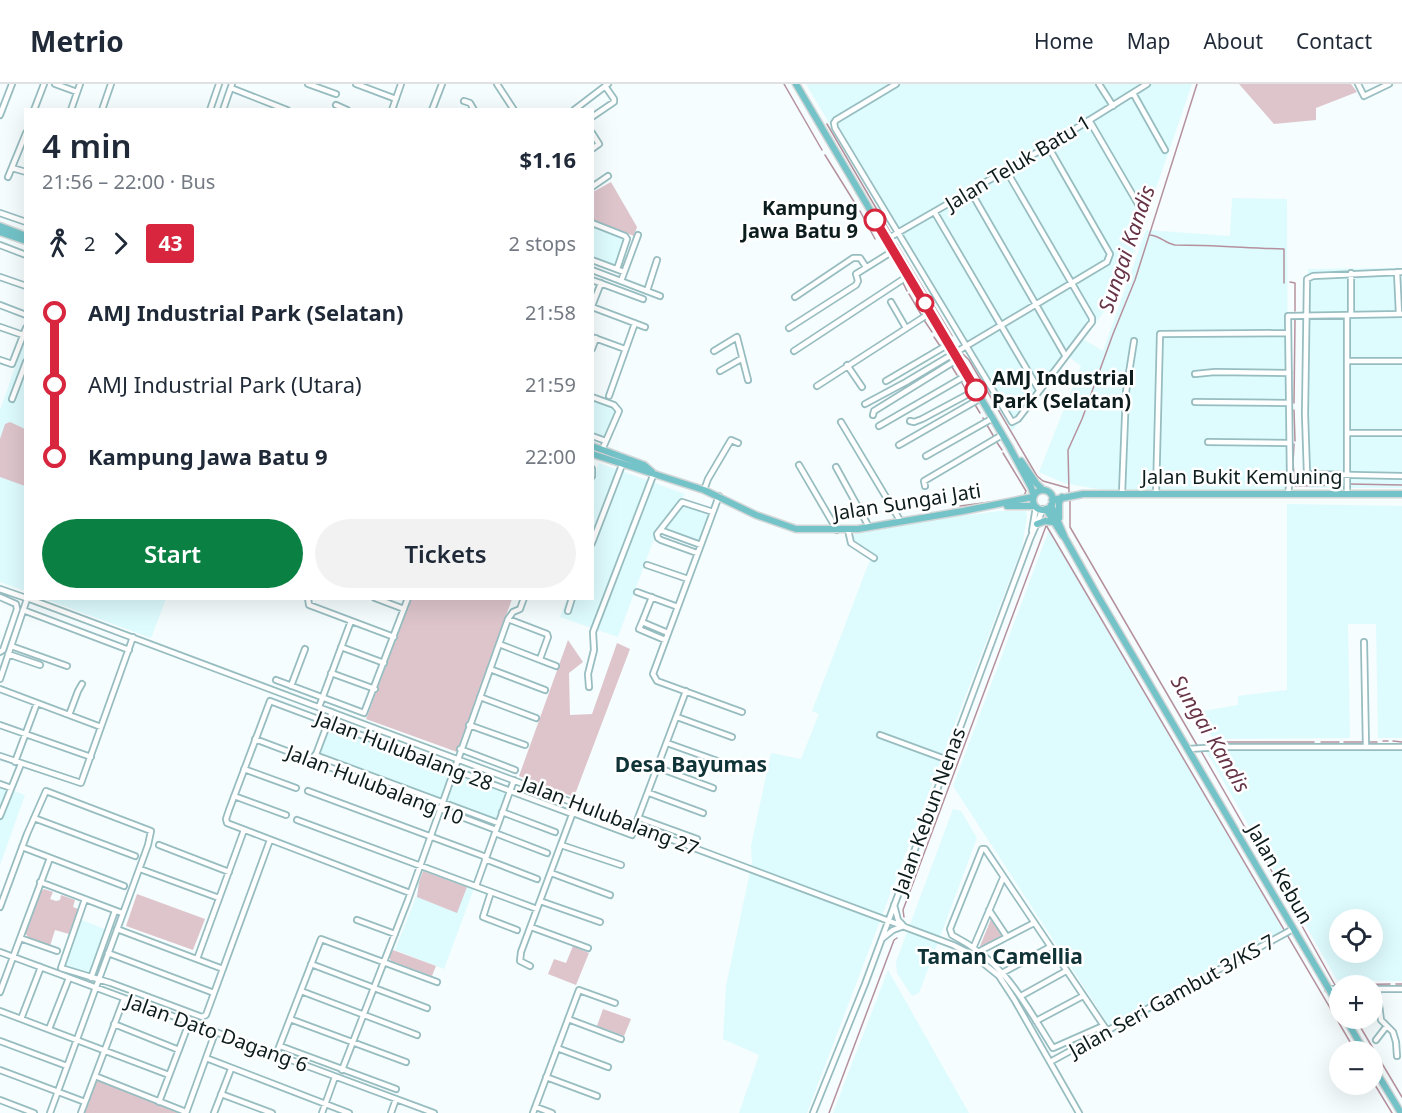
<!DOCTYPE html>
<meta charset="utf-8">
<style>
body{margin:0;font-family:"Noto Sans",sans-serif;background:#f2f2f3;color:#1f2937;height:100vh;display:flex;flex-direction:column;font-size:22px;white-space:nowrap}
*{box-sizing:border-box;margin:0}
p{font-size:20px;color:#747a83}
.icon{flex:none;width:33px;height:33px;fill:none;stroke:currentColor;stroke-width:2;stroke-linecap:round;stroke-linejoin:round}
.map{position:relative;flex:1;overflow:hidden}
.side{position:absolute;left:24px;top:24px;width:570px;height:492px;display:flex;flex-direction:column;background:#fff;border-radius:0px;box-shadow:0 6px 24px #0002}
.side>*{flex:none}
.badge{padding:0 12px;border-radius:4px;font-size:21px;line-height:39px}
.buttons{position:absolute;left:1329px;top:825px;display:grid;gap:12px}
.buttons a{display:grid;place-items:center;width:54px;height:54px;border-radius:50%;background:#fff;box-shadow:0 6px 24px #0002;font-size:30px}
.map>.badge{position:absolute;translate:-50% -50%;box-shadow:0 0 0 3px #fff}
.legs{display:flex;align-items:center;gap:9px;height:66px;padding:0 18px;font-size:20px}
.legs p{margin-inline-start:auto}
.summary{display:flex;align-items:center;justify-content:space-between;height:102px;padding:0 18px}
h1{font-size:33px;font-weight:600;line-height:45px}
.cta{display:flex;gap:12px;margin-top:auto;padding:12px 18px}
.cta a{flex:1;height:69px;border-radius:36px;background:#0b8043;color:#fff;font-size:24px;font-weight:600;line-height:69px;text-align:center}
.cta a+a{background:#f2f2f3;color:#1f2937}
ul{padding:0 18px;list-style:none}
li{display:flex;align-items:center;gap:21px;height:72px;font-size:22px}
li i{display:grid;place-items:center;width:9px;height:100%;margin:0 8px;background:currentColor}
li i::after{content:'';width:15px;height:15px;margin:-8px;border:4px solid;border-radius:50%;background:#fff}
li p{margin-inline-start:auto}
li:first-child i{background:linear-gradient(#0000 50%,currentColor 0)}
li:last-child i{background:linear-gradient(currentColor 50%,#0000 0)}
header{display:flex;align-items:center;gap:36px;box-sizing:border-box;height:84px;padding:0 30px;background:#fff;border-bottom:2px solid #e0e1e3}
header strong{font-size:28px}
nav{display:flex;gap:33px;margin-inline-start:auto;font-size:21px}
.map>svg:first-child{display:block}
.built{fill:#defbfd;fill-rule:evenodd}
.green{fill:#dec5cc}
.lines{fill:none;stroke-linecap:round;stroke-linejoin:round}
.stream{stroke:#b5919d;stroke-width:1.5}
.minor-casing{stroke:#97bdc0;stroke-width:8}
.major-casing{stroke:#d3d6d6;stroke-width:9}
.minor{stroke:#fff;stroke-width:4.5}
.major{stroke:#73c3c8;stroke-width:6}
.line-1-casing{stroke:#fff;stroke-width:14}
.line-1{stroke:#d7263d;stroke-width:9}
.stop-1-dot{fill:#fff;stroke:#d7263d;stroke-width:3}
.labels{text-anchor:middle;stroke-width:5;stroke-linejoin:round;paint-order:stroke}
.street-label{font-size:20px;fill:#0d1c1d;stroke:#fff}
.stop-label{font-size:20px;font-weight:bold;fill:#0d1c1d;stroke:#fff;text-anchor:end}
.water-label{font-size:21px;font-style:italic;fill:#673447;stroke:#fff}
.neighbourhood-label{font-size:21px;font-weight:bold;fill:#0f3336;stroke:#fff}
</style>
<header>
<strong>Metrio</strong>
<nav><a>Home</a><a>Map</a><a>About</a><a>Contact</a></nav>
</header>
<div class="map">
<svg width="1402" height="1029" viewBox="0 0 1402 1029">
<rect width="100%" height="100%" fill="#f5fdfe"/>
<path class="built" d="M806 0H1192L1121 206 1083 255 1103 267 1146 146 1230 152 1232 114 1287 115 1288 394 1287 408 1109 407 1064 399 1039 388 1081 282 1069 273 1012 347Z
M592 141 624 153 626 155 616 183 593 174Z
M1402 184V404H1308V185Z
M25 256V507L0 498V326Z
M592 314 613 322 617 327 605 355 593 350Z
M599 379 685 410 659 441 618 553 560 533 567 515 592 514 593 398Z
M682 420 711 429 700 459 662 445Z
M1287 420 1402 422V654H1378L1376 540H1348L1350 654 1213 655 1198 628 1238 621V612L1287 606Z
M1000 427H1026L1027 433 1022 463 807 1029H739L759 971 723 955 726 902 752 778 751 762 771 669 801 675 819 630 812 627 870 476 848 459 845 452 938 435Z
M1049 446 1287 852 1114 949 953 702Z
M45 515H166L151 554Z
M328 640 508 708 498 737 317 670Z
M1206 667H1402V897L1337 896ZM1340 836H1372V868H1340Z
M0 702 25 711 0 781Z
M953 725 961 727 977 754 919 909 912 912 897 889 896 878Z
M422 785 474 804 444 885 395 866 418 808 417 798Z
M79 835 107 846 90 892 63 882Z
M888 886 969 1029H833Z"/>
<path class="green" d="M1239 0H1351L1357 8 1316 24V36L1274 40Z
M611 98 637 143 634 152 593 136V108Z
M10 338 25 345V402L0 393V355L5 340Z
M411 515H512L457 668 366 635Z
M568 556 583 578 569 589 570 631 592 630 617 559 630 565 574 713 519 692Z
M423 787 467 803 457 829 417 813 419 798Z
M44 805 53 808 50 815 56 817 60 816 61 811 75 816 73 823 78 825 69 850 55 846 50 862 29 854 25 849 41 807Z
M137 810 205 835 193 866 126 842Z
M991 835 1002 852 982 865 980 862Z
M573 862 589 869 576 901 548 890 554 875 566 879Z
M393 866 436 882 432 892 391 877 389 873Z
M603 925 631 935 624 952 597 942Z
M96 996 180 1029H84Z"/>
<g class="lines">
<path class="stream" d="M784 0 822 66
M827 40 890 148
M825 71 858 124
M860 127 875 155
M1150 151C1161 152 1164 159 1175 161 1212 161 1248 164 1284 165V199
M896 159 952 252
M1290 198 1295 199V227
M903 199 907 207
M909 210 922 232
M924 236 932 248
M934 253 940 262
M963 270 969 276 1037 392 1043 397 1068 404
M952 283 957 291
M962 299 967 308
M974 319 980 329
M1294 319 1295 236
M1294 326 1295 357
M983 334 984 336
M987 341 994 353
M996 357 1002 366
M1294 360 1293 379 1295 402 1343 401
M1003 369 1026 407 1024 412
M1349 400 1402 401
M1069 408 1068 366 1082 335 1113 250 1135 196 1197 0
M1070 414V443L1198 663
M960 422 998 417
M1046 441 1356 968
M1383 657H1388
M1393 657 1402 658
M1206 658H1217
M1226 658H1314
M1321 658H1339
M1344 658H1364
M1369 658H1377
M1201 667 1259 768 1263 771 1277 797 1289 813 1288 817 1335 901 1390 900
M904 833 903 826 1046 442
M1396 900H1402
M1355 934 1402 1013
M1372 996 1392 1029
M829 1029 894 856 897 854"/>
<g class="minor-casing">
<path id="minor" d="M55 0 77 8
M308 0 336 10
M356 0 396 15
M497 0 514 26
M896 0 836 36 834 39 835 44 1012 338 1018 335 1088 243 1092 238V234L1006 86
M1099 0 1113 22
M1358 0 1364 12 1389 0
M231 4 287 26
M1133 9 1165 66
M464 17 470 19 474 26
M336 21 347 26
M34 26 44 0
M71 26 80 0
M102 26 111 0
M210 26 219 0
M223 26 232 0
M392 26 401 0
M432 26 442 0
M574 26 608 0
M0 31 12 0
M592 33 614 18V15L605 2
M1089 36 1138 120
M592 49 599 60 592 65
M12 84 26 88
M8 93 26 49
M592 103 608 92
M971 108 1065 271
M0 129 26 138
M935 129 1039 306
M592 139 625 152 627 155 617 185
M887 155 1048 62 1147 0
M0 161 26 171
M592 176 624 188
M592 186 660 212
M1397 188 1399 230
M1402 188 1313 192 1307 195 1305 330 1307 390 1402 392
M1351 189V231
M0 193 26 202
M592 196 643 215
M621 197 638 151
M647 207 657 176
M795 213 853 174H860L866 183
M891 218 906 244
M0 221 26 231
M592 222 601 199
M592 223 645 243
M0 243 23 251
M789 244 856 201 858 197 856 190 893 167
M592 253 625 265
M592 265 596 254
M714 267 737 253 748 296
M794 267 908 192
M0 276 12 280 26 244
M1347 277H1402
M847 281 862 303
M720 287 741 275
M1195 290 1215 288 1289 289
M886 297 949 260
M817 302 930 229
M609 312 635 239
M592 313 614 321 619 327 602 366
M12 315 26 278
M1195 318 1289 319
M865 320 906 298 1107 178 1110 170 1048 62
M873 331 874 327 958 275
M910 337 914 338 922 335 976 306
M841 338 901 438
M879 342 967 291
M1347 349H1402
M592 352 606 357
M1208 358 1289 359
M899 361 981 314
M926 372 993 334
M799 381 837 446
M836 383 869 443
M592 385V392
M925 402 924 397 1002 351
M704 406 708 395 731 356 738 359
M1122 410 1126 308 1134 257
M1156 410 1160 250 1288 249
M1288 410 1290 395 1288 232 1402 230
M1347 410V231
M719 412 653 590 657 597 742 628
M660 446 701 461
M848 446 851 459 874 474
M1032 447 1036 423
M592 459 622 381
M697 469 661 456 658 454 657 450 682 418 713 428
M647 481 688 495
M0 505 26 514
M637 508 678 523
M0 513 16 520 17 525 3 566 0 568
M27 514 953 861 973 871 999 892 1014 915 1079 1029
M308 514 309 521 394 553
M375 514 404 525
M23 526 129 566
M568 527 572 514
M508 535 547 550 548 553 540 575
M642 538 652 513
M665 556 639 545 642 538 668 549
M1364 558 1366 663
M499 560 556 582
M11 562 67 582
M341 563 384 579
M8 570 40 581
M490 585 545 606
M331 589 375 605
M0 595 27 515
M276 596 364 629 408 514
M291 602 305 565
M589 603 588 590 594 566 593 548 654 389
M0 605 101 643
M480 613 536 634
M319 623 351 537
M69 631 78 607 82 600
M677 633 732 653
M0 641 91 673
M469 641 525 661
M880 651 948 676
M255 655 496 746
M667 659 723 679
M460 665 515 686
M1188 665 1222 663H1402
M315 671 498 739
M0 672 81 699 133 553
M315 673 332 628
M15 678 37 619
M659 684 713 704
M244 685 296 704
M0 700 11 704
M308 707 486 773
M649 709 703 729
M234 712 286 731
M502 728 555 748
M573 729 632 751
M0 732 21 680
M34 734 135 772
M639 734 697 755
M297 736 537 825
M635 742 686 607
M495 749 547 769
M159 761 229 788
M561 761 621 781
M22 763 124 802
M485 775 537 795
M140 785 219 814
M551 789 610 811
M40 798 122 829
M476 802 514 696
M491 808 483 833 517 846
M410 809 227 739 226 735 229 726 270 617 572 730
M85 815 61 884 111 899 202 933 206 931 270 756
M540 817 600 838
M894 821 898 836 902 840
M0 823 27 750 46 707 151 747 148 761 50 1029
M989 826 1007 853
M357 836 395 850
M531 843 588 864
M117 845 223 885
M20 854 57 867
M883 854 893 846 904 842
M974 862 1003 794
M980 867 1034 839
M0 868 434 1029
M108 869 214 909
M197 875 244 746
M311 880 427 924
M530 882 520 877 521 868 576 720
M1002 889 1050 863
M91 894 115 827
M1328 905H1340
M1372 905H1402
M1377 905 1381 936 1393 948 1396 958 1397 972
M301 907 417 951
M0 908 50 774
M1021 912 1066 887
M0 927 169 991
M21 935 41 883
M290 935 406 978
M568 935 621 955
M1036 937 1083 912
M114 940 179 966
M1103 942 1053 964C1022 915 1006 879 952 851L950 845 982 765H985L1108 948
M49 945 69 894
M1376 956 1386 943
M0 957 67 982
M280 962 396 1005
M557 964 608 983
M276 971 321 855 437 898
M206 974 349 1029
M1050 978 1293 845
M0 986 85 1018
M342 986 408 816 508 535 513 528 520 525 524 514
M95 992 186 1028
M546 993 597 1012
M221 1010 272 1029
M0 1016 34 1029
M159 1018 189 939
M536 1023 552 1029
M81 1029 124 915
M186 1029 215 949
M214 1029 231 985
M322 1029 335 993
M391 1029 396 1015
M533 1029 579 906 615 919
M813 1029 865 900 1030 455 1043 425"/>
</g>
<g class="major-casing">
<path id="major" d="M796 0 1009 362 1031 403 1034 412
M0 142 26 152
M0 148 26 157
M592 362 644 381 652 388
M592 370 704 406 756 431 796 445H858L963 427 1033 413
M1021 377 1036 399 1043 406
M1033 416a10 10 0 1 1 20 0a10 10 0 1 1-20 0Z
M1052 416 1083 410H1402
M1051 421 1065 454 1096 509 1340 924
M1007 422H1035
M1046 425 1063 452
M1059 434V419L1062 413
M1037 440 1045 437 1052 438
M1345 934 1365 968
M1372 981 1401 1029"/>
</g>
<use href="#minor" class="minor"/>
<use href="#major" class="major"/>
</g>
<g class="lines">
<g class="line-1-casing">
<path id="line-1" d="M875 136 976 306"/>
</g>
<use href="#line-1" class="line-1"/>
</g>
<g class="stop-1-dot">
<circle cx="875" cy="136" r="10"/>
<circle cx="925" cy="219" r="8"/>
<circle cx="976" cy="306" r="10"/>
</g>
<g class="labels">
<g class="street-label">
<text transform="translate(1018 79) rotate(-31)" y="7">Jalan Teluk Batu 1</text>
<text x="1242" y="400">Jalan Bukit Kemuning</text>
<text transform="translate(907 418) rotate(-9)" y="7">Jalan Sungai Jati</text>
<text transform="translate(404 667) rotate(21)" y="7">Jalan Hulubalang 28</text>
<text transform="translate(375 701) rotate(21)" y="7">Jalan Hulubalang 10</text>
<text transform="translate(929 727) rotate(-70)" y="7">Jalan Kebun Nenas</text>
<text transform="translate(610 732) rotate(21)" y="7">Jalan Hulubalang 27</text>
<text transform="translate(1280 790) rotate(60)" y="7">Jalan Kebun</text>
<text transform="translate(1172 912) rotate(-29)" y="7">Jalan Seri Gambut 3/KS 7</text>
<text transform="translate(217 949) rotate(20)" y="7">Jalan Dato Dagang 6</text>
</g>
<g class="stop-label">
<text x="858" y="131">Kampung<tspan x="858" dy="23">Jawa Batu 9</tspan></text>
<text x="992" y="301" text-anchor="start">AMJ Industrial<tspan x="992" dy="23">Park (Selatan)</tspan></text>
</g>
<g class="water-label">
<text transform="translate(1127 165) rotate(-71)" y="7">Sungai Kandis</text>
<text transform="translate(1210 650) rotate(59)" y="7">Sungai Kandis</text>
</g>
<g class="neighbourhood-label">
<text x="691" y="688">Desa Bayumas</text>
<text x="1000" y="880">Taman Camellia</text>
</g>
</g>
</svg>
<div class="buttons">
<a><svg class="icon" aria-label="locate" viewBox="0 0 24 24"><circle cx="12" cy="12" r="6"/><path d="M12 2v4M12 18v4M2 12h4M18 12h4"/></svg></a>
<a>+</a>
<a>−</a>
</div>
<section class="side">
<div class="summary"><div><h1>4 min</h1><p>21:56 – 22:00 · Bus</p></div><b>$1.16</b></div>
<div class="legs"><svg class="icon" aria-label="walk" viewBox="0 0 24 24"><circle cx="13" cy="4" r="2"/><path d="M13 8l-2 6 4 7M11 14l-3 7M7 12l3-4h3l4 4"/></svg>2<svg class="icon" aria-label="forward" viewBox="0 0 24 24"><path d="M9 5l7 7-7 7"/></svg><b class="badge" style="background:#d7263d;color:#fff">43</b><p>2 stops</p></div>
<ul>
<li><i style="color:#d7263d"></i><b>AMJ Industrial Park (Selatan)</b><p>21:58</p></li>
<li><i style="color:#d7263d"></i><span>AMJ Industrial Park (Utara)</span><p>21:59</p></li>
<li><i style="color:#d7263d"></i><b>Kampung Jawa Batu 9</b><p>22:00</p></li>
</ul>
<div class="cta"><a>Start</a><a>Tickets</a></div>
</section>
</div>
